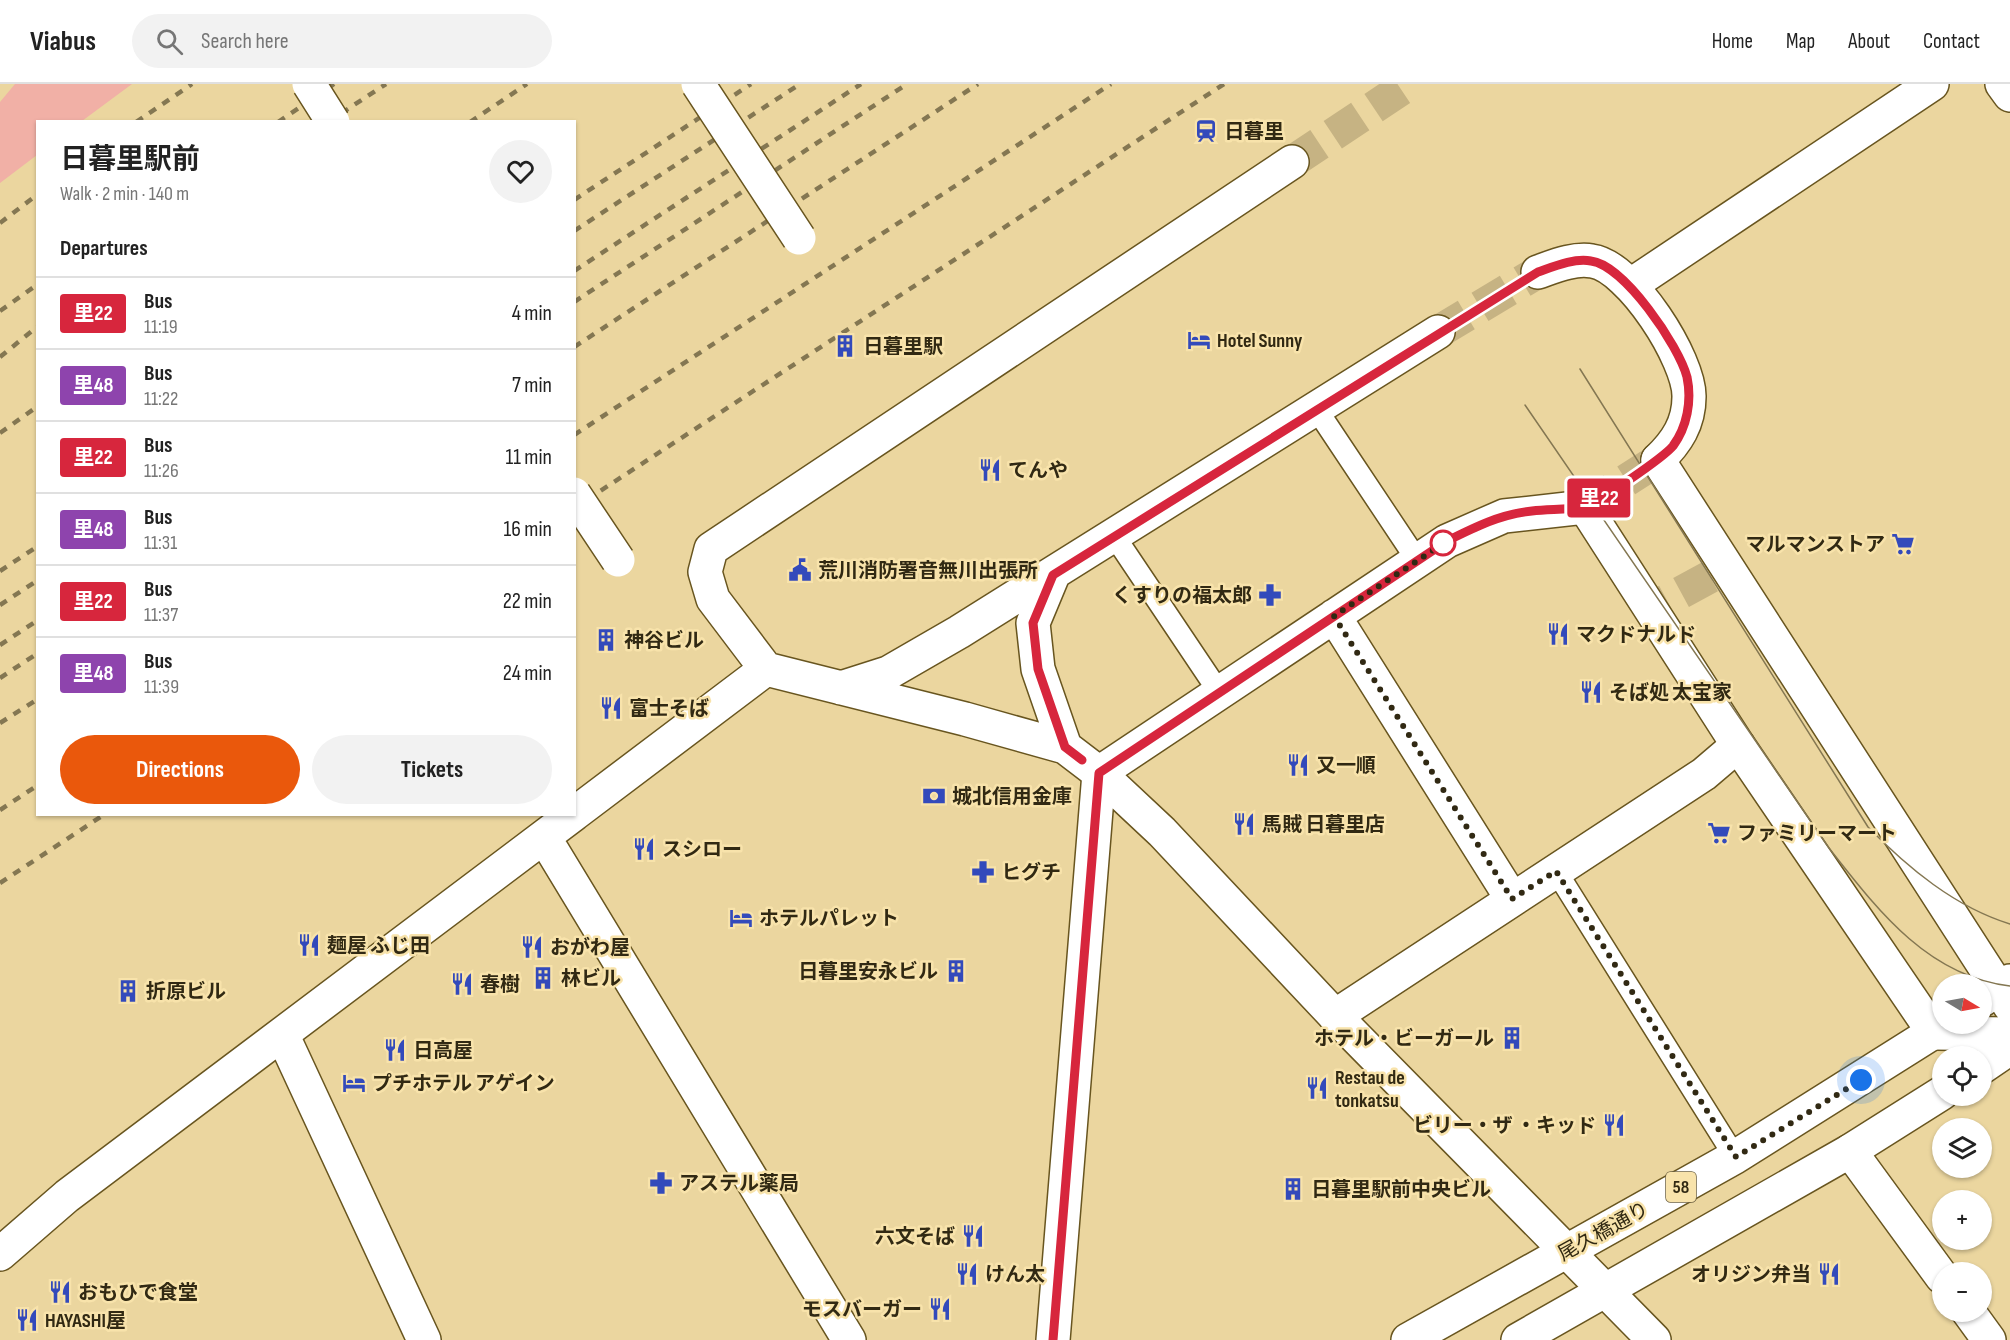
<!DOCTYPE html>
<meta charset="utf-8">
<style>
body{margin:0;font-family:"Sofia Sans Condensed","Noto Sans JP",sans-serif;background:#f2f2f2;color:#222;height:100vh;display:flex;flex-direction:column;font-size:22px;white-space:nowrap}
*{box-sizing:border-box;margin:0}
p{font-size:20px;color:#767676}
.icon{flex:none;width:33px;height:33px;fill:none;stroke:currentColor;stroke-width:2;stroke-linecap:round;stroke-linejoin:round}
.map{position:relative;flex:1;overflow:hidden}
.side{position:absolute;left:36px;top:36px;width:540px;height:696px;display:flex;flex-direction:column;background:#fff;border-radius:0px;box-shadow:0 2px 4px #0004}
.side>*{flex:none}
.badge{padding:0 12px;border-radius:4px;font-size:21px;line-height:39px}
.needle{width:39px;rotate:100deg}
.buttons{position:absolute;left:1932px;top:890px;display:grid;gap:12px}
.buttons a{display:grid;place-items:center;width:60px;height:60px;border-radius:50%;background:#fff;box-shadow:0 2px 4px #0004;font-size:30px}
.you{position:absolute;width:30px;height:30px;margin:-15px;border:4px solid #fff;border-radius:50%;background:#1a73e8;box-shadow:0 0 0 9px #1a73e833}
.map>.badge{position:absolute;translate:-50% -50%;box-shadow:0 0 0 3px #fff}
h2{padding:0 24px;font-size:22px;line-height:54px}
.round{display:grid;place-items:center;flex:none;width:63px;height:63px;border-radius:32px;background:#f2f2f2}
.overview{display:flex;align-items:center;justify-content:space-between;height:102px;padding:0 24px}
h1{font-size:28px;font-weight:700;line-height:45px}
.primary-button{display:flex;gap:12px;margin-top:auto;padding:12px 24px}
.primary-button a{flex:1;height:69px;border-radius:36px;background:#ea580c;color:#fff;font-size:24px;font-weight:700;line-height:69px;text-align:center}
.primary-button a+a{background:#f2f2f2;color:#222}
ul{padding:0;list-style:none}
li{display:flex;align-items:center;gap:18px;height:72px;padding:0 24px;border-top:2px solid #e0e0e0}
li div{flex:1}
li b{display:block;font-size:22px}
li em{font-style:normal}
li .badge{min-width:66px;font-weight:700;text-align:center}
header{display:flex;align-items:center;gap:36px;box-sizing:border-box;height:84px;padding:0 30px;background:#fff;border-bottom:2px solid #e0e0e0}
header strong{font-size:28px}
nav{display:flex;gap:33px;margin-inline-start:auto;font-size:21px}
.search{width:420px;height:54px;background:#f2f2f2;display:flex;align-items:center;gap:15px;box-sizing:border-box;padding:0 21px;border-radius:33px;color:#767676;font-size:22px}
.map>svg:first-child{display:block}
.green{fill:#f1b0a6}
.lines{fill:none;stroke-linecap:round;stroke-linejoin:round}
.street-tunnel{stroke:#c6b383;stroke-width:33;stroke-dasharray:33 16;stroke-linecap:butt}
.secondary-tunnel{stroke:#c6b383;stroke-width:33;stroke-dasharray:33 16;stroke-linecap:butt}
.lane-casing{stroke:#68551f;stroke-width:24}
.street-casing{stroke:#68551f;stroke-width:36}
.secondary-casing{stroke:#68551f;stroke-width:36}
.primary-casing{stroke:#68551f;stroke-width:36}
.lane{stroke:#fff;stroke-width:21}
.street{stroke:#fff;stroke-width:33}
.secondary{stroke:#fff;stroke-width:33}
.primary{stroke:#fff;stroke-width:33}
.tram{stroke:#847752;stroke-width:1.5}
.rail{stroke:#847752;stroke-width:4.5;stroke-dasharray:8 8;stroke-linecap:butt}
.street-bridge-casing{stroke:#68551f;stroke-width:36;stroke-linecap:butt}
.street-bridge{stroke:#fff;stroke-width:33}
.line-casing{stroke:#fff;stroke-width:14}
.line{stroke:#d7263d;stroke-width:9}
.walk{stroke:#312913;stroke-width:6;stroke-dasharray:0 10.8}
.stop-dot{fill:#fff;stroke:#d7263d;stroke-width:3}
.labels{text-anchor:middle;stroke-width:5;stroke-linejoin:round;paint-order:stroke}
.shield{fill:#f8e3ab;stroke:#6d6141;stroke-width:1.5}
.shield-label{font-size:18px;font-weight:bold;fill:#312913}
.poi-label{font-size:20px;font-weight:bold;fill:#312913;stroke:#f8e3ab;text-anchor:start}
.street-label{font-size:20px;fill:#312913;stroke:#f8e3ab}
</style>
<header>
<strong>Viabus</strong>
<div class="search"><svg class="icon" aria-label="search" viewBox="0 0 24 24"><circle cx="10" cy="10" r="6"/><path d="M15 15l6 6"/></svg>Search here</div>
<nav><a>Home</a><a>Map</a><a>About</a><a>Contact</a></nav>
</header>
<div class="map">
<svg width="2010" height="1256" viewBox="0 0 2010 1256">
<rect width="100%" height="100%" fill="#ebd69f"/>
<path class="green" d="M15 0H132L82 37 38 38 37 71 0 99V18Z"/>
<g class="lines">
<path class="street-tunnel" d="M1292 78 1409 0
M1438 248 1538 188
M1638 532 1719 488"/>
<path class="secondary-tunnel" d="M1585 423 1658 376"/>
<g class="lane-casing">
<path id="lane" d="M1317 326 1417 476
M1115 453 1219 608
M1556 787 1735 1073"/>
</g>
<g class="street-casing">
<path id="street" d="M2002 0 2010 11
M1292 78 711 465 705 488 713 515 766 585 965 635 1065 663 1099 689 1447 457 1504 432 1585 423
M1538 188C1555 182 1574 174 1592 177 1630 182 1690 276 1689 313 1689 339 1677 358 1658 376
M1631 201 1932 0
M1053 491 1033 539 1038 585 1065 663
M1334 532 1512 815
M841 604 888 589 959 548 1438 248
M574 730 766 585
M544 753 849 1256
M1335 932 1704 690 1738 661
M282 950 424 1256
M1850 1067 1942 1193
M0 1170 67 1112 574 730
M1968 1227 1989 1256"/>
</g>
<g class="secondary-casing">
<path id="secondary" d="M1658 376 2010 922
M1585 423 1738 661 1934 949 2010 950
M1099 689 1162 748 1335 932 1654 1256
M1053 1256 1099 689"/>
</g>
<g class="primary-casing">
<path id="primary" d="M1982 916 2010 897
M1982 983 2010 964
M1408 1256 1735 1073 1948 939
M1518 1256 1850 1067 1942 1009"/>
</g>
<use href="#lane" class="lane"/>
<use href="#street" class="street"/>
<use href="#secondary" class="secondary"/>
<use href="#primary" class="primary"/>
<path class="tram" d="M1580 285 1868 743C1908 784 1955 823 2010 840
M1525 321 1829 764C1877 825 1927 892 2010 902"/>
<path class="rail" d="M136 38 192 0
M278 38 334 0
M328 38 386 0
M470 38 527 0
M574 116 751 0
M0 139 38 110
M574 147 800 0
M574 187 861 0
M574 218 907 0
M0 227 38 200
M574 263 978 0
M0 273 38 242
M0 349 38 322
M574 351 1111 0
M574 424 1224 0
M0 487 38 462
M0 521 38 496
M0 561 38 536
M0 594 38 569
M0 639 38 615
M0 726 38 701
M0 799 105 730"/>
<g class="street-bridge-casing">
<path id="street-bridge" d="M309 0 333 38
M698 0 799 154
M574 410 618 476"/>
</g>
<use href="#street-bridge" class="street-bridge"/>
</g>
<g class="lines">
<g class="line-casing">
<path id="line" d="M1053 1256 1099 689 1447 457C1475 443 1501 430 1532 427 1549 425 1566 426 1583 423 1595 421 1664 373 1673 362 1687 343 1692 317 1687 293 1679 262 1624 181 1591 177 1574 174 1555 182 1538 188L1053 491 1033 539 1038 585 1065 663 1082 676"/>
</g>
<use href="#line" class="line"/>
<path class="walk" d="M1443 459 1447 457 1334 532 1512 815 1556 787 1736 1073 1861 996"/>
</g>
<defs>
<g id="station-bare" transform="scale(1.8)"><path d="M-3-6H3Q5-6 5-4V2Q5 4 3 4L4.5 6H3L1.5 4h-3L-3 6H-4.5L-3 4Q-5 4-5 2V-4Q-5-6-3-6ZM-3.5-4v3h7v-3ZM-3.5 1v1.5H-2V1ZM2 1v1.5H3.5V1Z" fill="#334abb" stroke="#f8e3ab" stroke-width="2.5" paint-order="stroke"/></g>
<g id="hotel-bare" transform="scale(1.8)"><path d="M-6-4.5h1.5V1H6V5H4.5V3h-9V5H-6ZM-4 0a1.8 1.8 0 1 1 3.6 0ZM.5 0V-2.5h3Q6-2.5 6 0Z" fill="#334abb" stroke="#f8e3ab" stroke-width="2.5" paint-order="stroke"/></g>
<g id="building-bare" transform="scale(1.8)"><path d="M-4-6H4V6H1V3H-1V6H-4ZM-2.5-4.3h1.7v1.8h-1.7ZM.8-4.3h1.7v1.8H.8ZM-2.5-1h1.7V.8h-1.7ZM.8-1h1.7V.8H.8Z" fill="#334abb" stroke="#f8e3ab" stroke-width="2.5" paint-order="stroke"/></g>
<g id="restaurant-bare" transform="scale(1.8)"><path d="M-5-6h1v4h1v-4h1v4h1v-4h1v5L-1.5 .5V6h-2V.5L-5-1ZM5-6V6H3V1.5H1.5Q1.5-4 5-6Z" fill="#334abb" stroke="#f8e3ab" stroke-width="2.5" paint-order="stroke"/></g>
<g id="supermarket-bare" transform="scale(1.8)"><path d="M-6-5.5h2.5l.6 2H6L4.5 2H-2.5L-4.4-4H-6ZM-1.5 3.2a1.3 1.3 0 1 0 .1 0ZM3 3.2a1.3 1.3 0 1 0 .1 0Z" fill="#334abb" stroke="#f8e3ab" stroke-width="2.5" paint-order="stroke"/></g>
<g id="civic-bare" transform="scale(1.8)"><path d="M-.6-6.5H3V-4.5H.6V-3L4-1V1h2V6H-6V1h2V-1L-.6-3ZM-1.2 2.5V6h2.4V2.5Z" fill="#334abb" stroke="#f8e3ab" stroke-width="2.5" paint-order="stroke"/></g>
<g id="pharmacy-bare" transform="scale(1.8)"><path d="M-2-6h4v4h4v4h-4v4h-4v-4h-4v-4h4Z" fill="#334abb" stroke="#f8e3ab" stroke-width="2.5" paint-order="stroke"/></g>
<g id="bank-bare" transform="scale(1.8)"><path d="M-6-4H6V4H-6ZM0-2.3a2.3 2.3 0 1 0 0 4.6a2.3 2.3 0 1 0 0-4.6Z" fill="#334abb" stroke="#f8e3ab" stroke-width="2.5" paint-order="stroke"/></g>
</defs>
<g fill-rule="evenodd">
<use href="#station-bare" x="1206" y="47"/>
<use href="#hotel-bare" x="1199" y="256"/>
<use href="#building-bare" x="845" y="262"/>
<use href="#restaurant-bare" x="990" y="386"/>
<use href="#supermarket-bare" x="1903" y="460"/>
<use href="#civic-bare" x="800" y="486"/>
<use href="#pharmacy-bare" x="1270" y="511"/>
<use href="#restaurant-bare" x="1558" y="550"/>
<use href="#building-bare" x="606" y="556"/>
<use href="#restaurant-bare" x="1591" y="608"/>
<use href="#restaurant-bare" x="611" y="624"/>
<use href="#restaurant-bare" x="1298" y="681"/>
<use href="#bank-bare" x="934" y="712"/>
<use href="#restaurant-bare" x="1244" y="740"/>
<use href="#supermarket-bare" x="1719" y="749"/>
<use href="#restaurant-bare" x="644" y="765"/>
<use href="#pharmacy-bare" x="983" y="788"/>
<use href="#hotel-bare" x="741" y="834"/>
<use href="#restaurant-bare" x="309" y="861"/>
<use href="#restaurant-bare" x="532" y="863"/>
<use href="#building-bare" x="956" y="887"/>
<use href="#building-bare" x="543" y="894"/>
<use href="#restaurant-bare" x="462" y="900"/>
<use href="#building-bare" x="128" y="907"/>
<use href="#building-bare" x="1512" y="954"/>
<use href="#restaurant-bare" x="395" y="966"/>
<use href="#hotel-bare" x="354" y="999"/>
<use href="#restaurant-bare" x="1317" y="1004"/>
<use href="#restaurant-bare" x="1614" y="1041"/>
<use href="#pharmacy-bare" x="661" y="1099"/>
<use href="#building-bare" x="1293" y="1105"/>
<use href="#restaurant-bare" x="973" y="1152"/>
<use href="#restaurant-bare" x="967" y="1190"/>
<use href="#restaurant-bare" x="1829" y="1190"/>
<use href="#restaurant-bare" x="60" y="1208"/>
<use href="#restaurant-bare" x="940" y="1225"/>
<use href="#restaurant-bare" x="27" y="1236"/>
</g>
<circle class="stop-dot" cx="1443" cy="459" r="12"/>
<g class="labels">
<rect class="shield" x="1666" y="1088" width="30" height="30" rx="4.5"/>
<g class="shield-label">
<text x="1681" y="1109">58</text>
</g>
<g class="poi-label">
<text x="1224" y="54">日暮里</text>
<text x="1217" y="263">Hotel Sunny</text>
<text x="863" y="269">日暮里駅</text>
<text x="1008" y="393">てんや</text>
<text x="1885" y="467" text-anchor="end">マルマンストア</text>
<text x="818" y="493">荒川消防署音無川出張所</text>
<text x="1252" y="518" text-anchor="end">くすりの福太郎</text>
<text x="1576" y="557">マクドナルド</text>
<text x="624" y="563">神谷ビル</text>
<text x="1609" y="615">そば処 太宝家</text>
<text x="629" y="631">富士そば</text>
<text x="1316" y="688">又一順</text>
<text x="952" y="719">城北信用金庫</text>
<text x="1262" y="747">馬賊 日暮里店</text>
<text x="1737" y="756">ファミリーマート</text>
<text x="662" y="772">スシロー</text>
<text x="1001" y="795">ヒグチ</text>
<text x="759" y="841">ホテルパレット</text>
<text x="327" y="868">麺屋 ふじ田</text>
<text x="550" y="870">おがわ屋</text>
<text x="938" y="894" text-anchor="end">日暮里安永ビル</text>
<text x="561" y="901">林ビル</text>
<text x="480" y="907">春樹</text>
<text x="146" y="914">折原ビル</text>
<text x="1494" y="961" text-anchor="end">ホテル・ビーガール</text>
<text x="413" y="973">日高屋</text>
<text x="1335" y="1000">Restau de<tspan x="1335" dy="23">tonkatsu</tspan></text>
<text x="372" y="1006">プチホテル アゲイン</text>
<text x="1596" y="1048" text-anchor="end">ビリー・ザ ・キッド</text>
<text x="679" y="1106">アステル薬局</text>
<text x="1311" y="1112">日暮里駅前中央ビル</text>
<text x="955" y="1159" text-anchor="end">六文そば</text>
<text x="985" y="1197">けん太</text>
<text x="1811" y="1197" text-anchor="end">オリジン弁当</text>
<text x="78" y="1215">おもひで食堂</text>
<text x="922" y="1232" text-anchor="end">モスバーガー</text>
<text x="45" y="1243">HAYASHI屋</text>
</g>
<g class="street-label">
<text transform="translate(1603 1147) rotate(-29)" y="7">尾久橋通り</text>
</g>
</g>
</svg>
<div class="buttons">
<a><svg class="needle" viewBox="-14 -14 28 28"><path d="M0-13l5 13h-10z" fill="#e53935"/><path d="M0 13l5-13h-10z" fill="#767676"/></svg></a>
<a><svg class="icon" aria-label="locate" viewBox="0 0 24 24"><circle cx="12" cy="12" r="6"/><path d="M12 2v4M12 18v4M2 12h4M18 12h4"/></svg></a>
<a><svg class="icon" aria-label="layers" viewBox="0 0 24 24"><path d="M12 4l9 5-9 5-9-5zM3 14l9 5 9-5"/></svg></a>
<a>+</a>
<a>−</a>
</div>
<div class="you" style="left:1861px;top:996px"></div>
<b class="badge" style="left:1599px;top:414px;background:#d7263d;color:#fff">里22</b>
<section class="side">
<div class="overview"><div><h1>日暮里駅前</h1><p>Walk · 2 min · 140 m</p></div><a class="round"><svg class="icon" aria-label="heart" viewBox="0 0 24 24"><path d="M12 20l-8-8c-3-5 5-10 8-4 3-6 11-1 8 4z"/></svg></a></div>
<h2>Departures</h2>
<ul>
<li><span class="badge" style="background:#d7263d;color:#fff">里22</span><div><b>Bus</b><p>11:19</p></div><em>4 min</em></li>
<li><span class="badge" style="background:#8e44ad;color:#fff">里48</span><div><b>Bus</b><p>11:22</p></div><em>7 min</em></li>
<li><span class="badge" style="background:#d7263d;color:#fff">里22</span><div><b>Bus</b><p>11:26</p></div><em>11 min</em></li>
<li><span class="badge" style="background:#8e44ad;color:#fff">里48</span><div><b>Bus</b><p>11:31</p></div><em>16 min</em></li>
<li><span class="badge" style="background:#d7263d;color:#fff">里22</span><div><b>Bus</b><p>11:37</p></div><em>22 min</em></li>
<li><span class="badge" style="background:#8e44ad;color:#fff">里48</span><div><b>Bus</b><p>11:39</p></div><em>24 min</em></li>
</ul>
<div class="primary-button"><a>Directions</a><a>Tickets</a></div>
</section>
</div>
